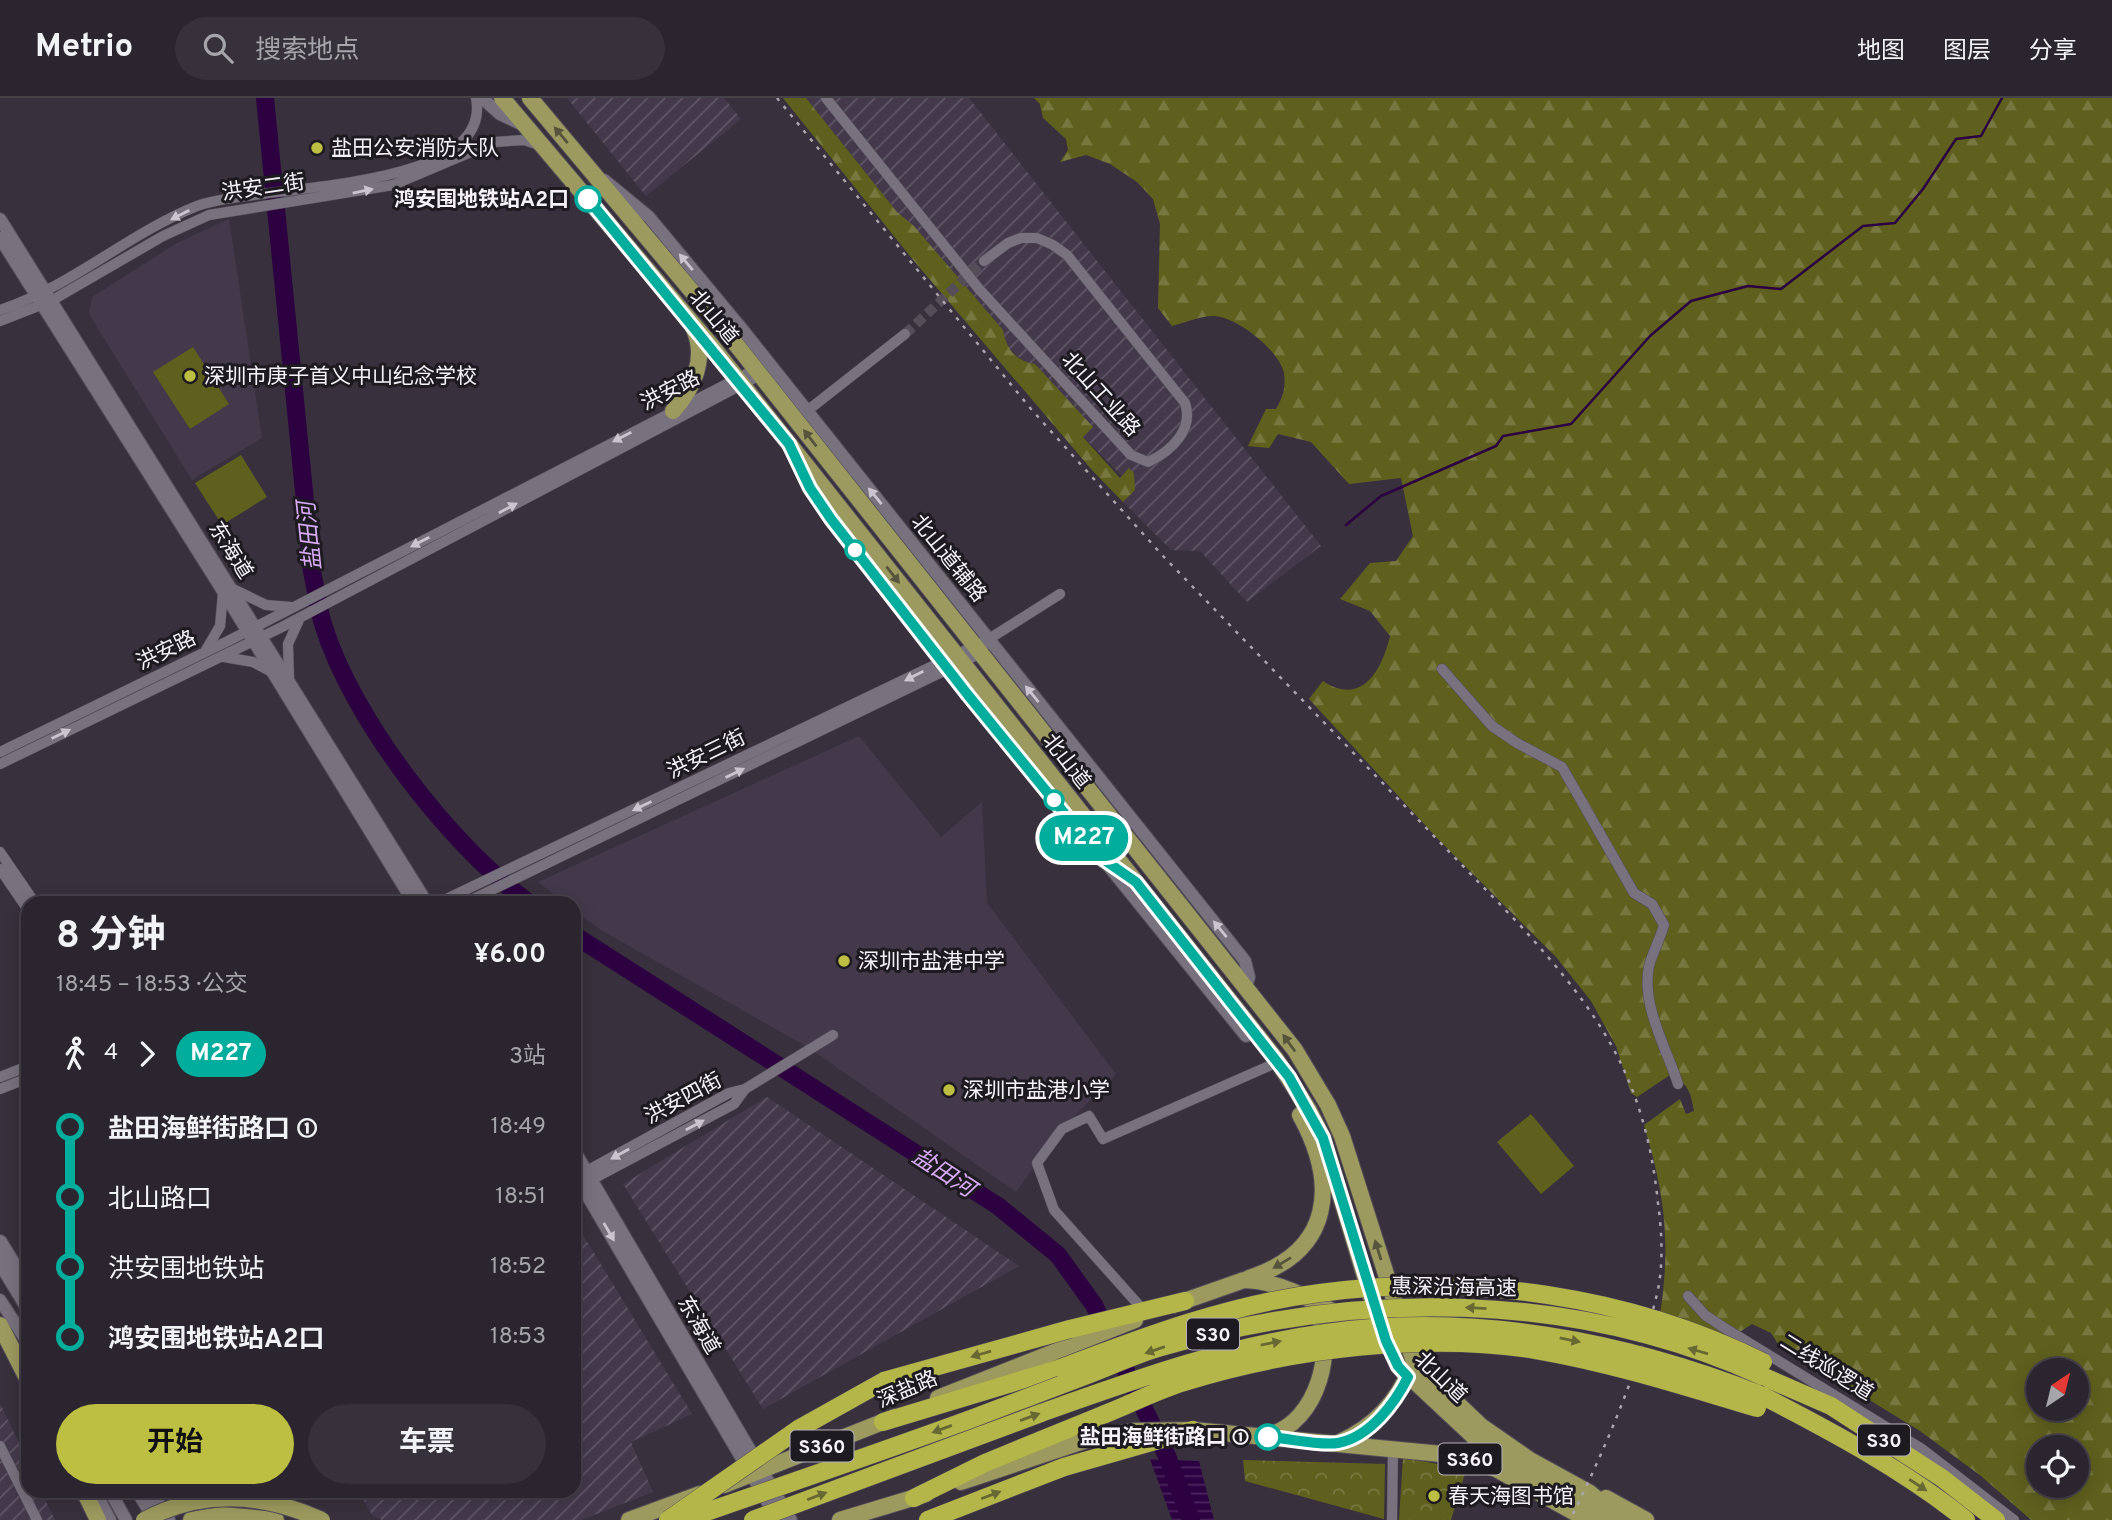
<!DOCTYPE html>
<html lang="zh">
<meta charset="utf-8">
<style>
body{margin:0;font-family:Overpass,"Noto Sans SC",sans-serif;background:#36313a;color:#f1f3f6;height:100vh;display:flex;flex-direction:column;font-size:26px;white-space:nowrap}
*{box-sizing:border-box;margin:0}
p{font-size:23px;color:#a5a5aa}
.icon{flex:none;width:38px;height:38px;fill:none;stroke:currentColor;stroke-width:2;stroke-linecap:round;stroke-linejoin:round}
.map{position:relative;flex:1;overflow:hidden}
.sheet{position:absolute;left:21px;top:798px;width:560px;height:602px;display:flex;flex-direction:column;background:#2a252e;border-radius:21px;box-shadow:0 4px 18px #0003,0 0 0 2px #46424a}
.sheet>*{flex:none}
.badge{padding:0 14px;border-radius:23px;font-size:24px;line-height:46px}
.needle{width:46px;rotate:35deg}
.controls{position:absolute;left:2026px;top:1260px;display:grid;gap:14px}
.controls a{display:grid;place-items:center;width:63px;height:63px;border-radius:50%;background:#2a252e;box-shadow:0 4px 18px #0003,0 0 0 2px #46424a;font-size:35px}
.map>.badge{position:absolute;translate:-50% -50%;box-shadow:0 0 0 4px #fff}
.legs{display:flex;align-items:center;gap:10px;height:77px;padding:0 35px;font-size:23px}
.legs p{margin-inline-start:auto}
.summary{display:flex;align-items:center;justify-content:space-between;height:119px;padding:0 35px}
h1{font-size:38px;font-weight:700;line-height:52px}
.cta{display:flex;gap:14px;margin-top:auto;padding:14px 35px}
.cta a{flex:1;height:80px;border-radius:42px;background:#bdbf43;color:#111;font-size:28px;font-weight:700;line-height:80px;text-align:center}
.cta a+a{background:#36313a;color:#f1f3f6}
ul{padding:0 35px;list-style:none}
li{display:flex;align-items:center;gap:24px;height:70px;font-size:26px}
li i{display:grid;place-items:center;width:10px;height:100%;margin:0 9px;background:currentColor}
li i::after{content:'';width:18px;height:18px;margin:-9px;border:5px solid;border-radius:50%;background:#2a252e}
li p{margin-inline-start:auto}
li:first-child i{background:linear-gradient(#0000 50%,currentColor 0)}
li:last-child i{background:linear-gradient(currentColor 50%,#0000 0)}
header{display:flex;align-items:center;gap:42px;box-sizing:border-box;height:98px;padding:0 35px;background:#2a252e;border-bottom:2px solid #46424a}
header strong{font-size:33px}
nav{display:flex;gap:38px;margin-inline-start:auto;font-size:24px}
.search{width:490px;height:63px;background:#36313a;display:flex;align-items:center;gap:18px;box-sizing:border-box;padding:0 24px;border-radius:38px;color:#a5a5aa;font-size:26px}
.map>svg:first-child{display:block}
.built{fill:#43394b}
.industrial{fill:url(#industrial-furrows)}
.green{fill:#5f601e}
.forest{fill:url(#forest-firs);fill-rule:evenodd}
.park{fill:url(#park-crowns)}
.water{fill:url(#water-rules)}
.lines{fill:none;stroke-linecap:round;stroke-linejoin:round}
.stream{stroke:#2c0041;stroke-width:2.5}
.river{stroke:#2c0041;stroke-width:18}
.minor-tunnel{stroke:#554e59;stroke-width:10;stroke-dasharray:10 5;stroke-linecap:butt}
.minor-casing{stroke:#534d57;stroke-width:11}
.tertiary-casing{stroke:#534d57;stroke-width:14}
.secondary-casing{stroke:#534d57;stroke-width:16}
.primary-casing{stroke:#534d57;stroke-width:18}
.motorway-casing{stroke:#534d57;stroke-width:19}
.minor{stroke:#78717e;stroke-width:10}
.tertiary{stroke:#78717e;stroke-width:12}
.secondary{stroke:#78717e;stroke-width:14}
.primary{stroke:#9c9a5e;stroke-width:16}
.motorway{stroke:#b4b649;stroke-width:18}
.rail{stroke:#aaa5ae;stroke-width:2.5;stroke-dasharray:3.5 7;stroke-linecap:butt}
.primary-bridge-casing{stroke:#534d57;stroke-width:18;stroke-linecap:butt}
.motorway-bridge-casing{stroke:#534d57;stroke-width:19;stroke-linecap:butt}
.primary-bridge{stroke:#9c9a5e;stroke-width:16}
.motorway-bridge{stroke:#b4b649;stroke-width:18}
.oneway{fill:#56543c}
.oneway2{fill:#cbc5cf}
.oneway3{fill:#686834}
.line-1-casing{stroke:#fff;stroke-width:16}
.line-1{stroke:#01ad9c;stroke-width:10}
.poi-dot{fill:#bdbf43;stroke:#1d1a20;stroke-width:2.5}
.stop-1-dot{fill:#fff;stroke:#01ad9c;stroke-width:3.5}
.labels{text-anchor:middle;stroke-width:6;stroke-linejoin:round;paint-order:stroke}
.shield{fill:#1d1a20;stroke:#b6b1b9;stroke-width:2}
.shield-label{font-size:19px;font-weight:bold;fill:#f7f2fa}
.poi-label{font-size:21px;fill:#f7f2fa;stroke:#1d1a20;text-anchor:start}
.street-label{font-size:21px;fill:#f7f2fa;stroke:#1d1a20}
.stop-label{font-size:21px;font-weight:bold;fill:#f7f2fa;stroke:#1d1a20;text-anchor:end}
.water-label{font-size:23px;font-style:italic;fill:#d7aaf6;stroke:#1d1a20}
</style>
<header>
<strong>Metrio</strong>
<div class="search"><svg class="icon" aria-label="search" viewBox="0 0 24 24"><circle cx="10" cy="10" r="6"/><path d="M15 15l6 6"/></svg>搜索地点</div>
<nav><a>地图</a><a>图层</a><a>分享</a></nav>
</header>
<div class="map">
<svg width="2112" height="1422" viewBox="0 0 2112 1422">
<defs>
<pattern id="industrial-furrows" width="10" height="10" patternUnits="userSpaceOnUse" patternTransform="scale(1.75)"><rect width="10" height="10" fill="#43394b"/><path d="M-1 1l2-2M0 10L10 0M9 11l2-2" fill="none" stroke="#5f5666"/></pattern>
<pattern id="forest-firs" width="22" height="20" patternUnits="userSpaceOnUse" patternTransform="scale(1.75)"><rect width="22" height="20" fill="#5f601e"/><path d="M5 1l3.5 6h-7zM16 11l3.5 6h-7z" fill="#777740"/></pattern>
<pattern id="park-crowns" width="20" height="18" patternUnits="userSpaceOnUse" patternTransform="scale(1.75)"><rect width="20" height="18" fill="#5f601e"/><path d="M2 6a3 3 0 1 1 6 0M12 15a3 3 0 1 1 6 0" fill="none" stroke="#777740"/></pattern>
<pattern id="water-rules" width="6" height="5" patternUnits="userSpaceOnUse" patternTransform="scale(1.75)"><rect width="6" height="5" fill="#2c0041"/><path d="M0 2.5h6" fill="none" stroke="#4b265d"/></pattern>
</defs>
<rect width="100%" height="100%" fill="#38313d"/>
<path class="built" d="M229 121 262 340 192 382 89 216 92 199 177 145Z
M859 638 941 739 982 704 987 805 1116 976 1062 1031 1016 1094 809 950 601 832 574 812V805H565L538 784Z"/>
<path class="industrial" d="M567 0H724L741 21 646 98Z
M806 0H969L1321 448 1247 504 1200 453 1171 452 1123 404 1135 392 1083 338 1092 329 1005 246 1003 232 914 128 897 114Z
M767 999 1019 1168 763 1311 623 1086Z
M574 1122 692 1316 631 1344 653 1394 581 1422H382L372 1417 358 1393H574Z
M0 1305 28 1364V1393H41L55 1422H0Z"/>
<path class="green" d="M193 249 229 306 190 331 153 274Z
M241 357 267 399 222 427 195 385Z
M1531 1016 1574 1068 1541 1096 1497 1044Z"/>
<path class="forest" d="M783 0H806L897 114 914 128 1003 232C1006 251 1016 263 1035 266L1093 329 1083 339 1120 380 1129 370 1134 375 1135 392 1123 404 1091 371 914 163Z
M1034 0H2112V1422H2031L1981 1378 1920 1333 1778 1246 1771 1235 1752 1226 1729 1241 1660 1217C1671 1144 1665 1097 1644 1027L1680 1001 1686 1016 1694 1013C1691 995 1688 984 1670 977L1637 999 1631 995 1616 948 1591 903 1556 859 1438 741 1309 601 1323 583C1362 609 1382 572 1390 538L1370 513 1340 501 1370 465 1396 463 1413 438 1401 380 1349 386 1311 344 1278 336 1269 350 1248 348 1266 311H1276C1283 299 1286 290 1284 275 1279 252 1238 220 1215 218 1202 217 1184 225 1172 228L1158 210 1160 126 1153 101 1137 84 1110 66 1086 57 1060 64 1068 52 1066 41 1043 20 1040 6ZM2039 1272H2077V1311H2039ZM2039 1349H2077V1388H2039Z"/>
<path class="park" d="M1403 1359 1466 1372 1451 1422H1399Z
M1243 1362 1385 1366 1384 1421 1245 1383Z"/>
<path class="water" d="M1150 1361 1199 1363 1214 1422H1172Z"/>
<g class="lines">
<path class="stream" d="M1346 427 1381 398 1496 348 1503 338 1571 326 1650 238 1691 203 1748 188 1781 191 1863 128 1895 125 1923 91 1956 41 1981 38 2002 0"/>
<path class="river" d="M265 0 312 474C316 491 318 509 323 526 352 621 450 747 529 805
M574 837 998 1108 1058 1157 1094 1207 1167 1358 1191 1422"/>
<path class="minor-tunnel" d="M905 236 984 163"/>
<g class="minor-casing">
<path id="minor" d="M826 0 979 191 1131 357 1148 364C1172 353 1194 331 1185 305L1067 157 1053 147 1037 140H1021L1008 145 984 163
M0 212C73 188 127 136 197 108 253 86 495 96 476 0
M0 223 51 203 163 138 209 117 393 87 495 44 524 42 539 47
M807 313 905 236
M233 491 266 507 291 509
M206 552 220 528 223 495
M224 559 253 564 272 574
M1442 571 1492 628 1517 645 1562 669 1634 795 1652 806 1664 827C1660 841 1652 856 1649 868 1641 907 1666 949 1678 986
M289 581 288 546 299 522
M0 654 228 543 758 270
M0 666 282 529 762 276
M0 754 35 805
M0 771 28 812
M438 805 989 541 1060 496
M465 805 981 555 983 551
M0 979 28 968
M0 991 28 980
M583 1075 729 995 745 991 833 937
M574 1091 734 1006 745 991
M1688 1198 1705 1217 1723 1229 1922 1351 2014 1422
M1145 1214 1054 1112 1037 1065 1062 1031 1089 1018 1103 1041 1269 968
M0 1348 37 1422
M1392 1422 1393 1349"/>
</g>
<g class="tertiary-casing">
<path id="tertiary" d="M482 0 500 16 525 28
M604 82 649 119 742 231 1245 863 1249 879 1246 889
M0 121 427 805
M0 140 223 493 414 805
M796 362 820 406 913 526 1246 938
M574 1052 791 1422
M574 1075 778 1422
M0 1202 28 1245
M95 1393 110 1422
M110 1393 126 1422"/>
</g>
<g class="secondary-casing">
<path id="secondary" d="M0 1144 28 1190
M0 1164 28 1210
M138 1393 156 1422
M150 1393 168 1422"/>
</g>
<g class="primary-casing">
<path id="primary" d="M502 0 711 247 1276 961 1309 1012 1323 1040 1379 1225 1398 1268 1474 1339 1604 1422
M530 0 731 240 1295 952 1328 1007 1342 1038 1414 1264 1481 1328 1530 1362 1590 1395 1622 1422
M673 313C693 291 707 261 694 231
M1100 759 1123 775
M1249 1180C1333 1153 1338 1086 1300 1017
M1173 1207 1244 1182C1280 1183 1310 1201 1341 1218
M0 1227 28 1282
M938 1300 1135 1222
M1268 1337C1318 1326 1339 1246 1313 1207
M1340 1344C1375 1328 1396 1305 1412 1269
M961 1384 1090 1341 1133 1333 1193 1332 1452 1357 1496 1371 1588 1422
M724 1387 895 1319
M84 1393 98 1422
M1606 1400 1646 1422
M191 1422 222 1417 276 1422
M629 1422 700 1396
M840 1422 926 1396"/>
</g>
<g class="motorway-casing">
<path id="motorway" d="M1070 1231 1185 1203
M1762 1278 1831 1308 1942 1380 1996 1422
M1761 1297C1831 1333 1904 1372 1966 1422
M883 1324 1061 1270
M914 1400 985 1365 1105 1316
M928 1422 1064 1369 1193 1332"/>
</g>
<use href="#minor" class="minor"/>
<use href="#tertiary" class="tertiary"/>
<use href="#secondary" class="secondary"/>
<use href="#primary" class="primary"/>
<use href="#motorway" class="motorway"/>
<path class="rail" d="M777 0 1031 311 1163 458 1519 826C1601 917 1645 980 1658 1105 1662 1135 1664 1170 1656 1200 1637 1277 1605 1351 1570 1422"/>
<g class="primary-bridge-casing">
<path id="primary-bridge" d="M144 1422C203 1391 261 1395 322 1422"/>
</g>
<g class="motorway-bridge-casing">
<path id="motorway-bridge" d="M1061 1270C1145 1238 1231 1206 1320 1195 1469 1175 1628 1197 1763 1264
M1105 1316C1131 1306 1157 1292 1184 1284 1291 1251 1424 1234 1536 1252 1612 1265 1684 1288 1757 1310
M668 1422 800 1330 884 1283 1070 1231
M683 1422C779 1389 875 1356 971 1321 1010 1306 1048 1292 1087 1277 1111 1268 1136 1256 1161 1249 1358 1192 1573 1192 1762 1278
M753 1422C849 1386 945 1350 1041 1315 1134 1282 1227 1248 1326 1235 1473 1214 1624 1243 1761 1297"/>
</g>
<use href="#primary-bridge" class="primary-bridge"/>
<use href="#motorway-bridge" class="motorway-bridge"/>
</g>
<defs><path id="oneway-solid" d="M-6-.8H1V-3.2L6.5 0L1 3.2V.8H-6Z" transform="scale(1.75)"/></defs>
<g class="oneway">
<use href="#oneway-solid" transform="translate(561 37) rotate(-130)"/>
<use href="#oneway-solid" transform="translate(810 340) rotate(-128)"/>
<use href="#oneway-solid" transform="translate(893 477) rotate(52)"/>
<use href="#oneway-solid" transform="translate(1289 945) rotate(-126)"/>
<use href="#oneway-solid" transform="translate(1378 1152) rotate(-107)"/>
<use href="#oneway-solid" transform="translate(1282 1165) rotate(149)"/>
</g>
<g class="oneway2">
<use href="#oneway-solid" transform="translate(363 93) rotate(-11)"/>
<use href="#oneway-solid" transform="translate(180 117) rotate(153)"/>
<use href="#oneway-solid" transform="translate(686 164) rotate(-130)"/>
<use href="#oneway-solid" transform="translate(622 339) rotate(153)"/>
<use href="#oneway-solid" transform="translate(875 398) rotate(-129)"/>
<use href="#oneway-solid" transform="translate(508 410) rotate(-28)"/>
<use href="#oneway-solid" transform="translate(420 444) rotate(153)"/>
<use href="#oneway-solid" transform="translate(914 578) rotate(153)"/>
<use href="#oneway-solid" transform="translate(1032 596) rotate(-129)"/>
<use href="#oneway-solid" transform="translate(61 636) rotate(-26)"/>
<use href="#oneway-solid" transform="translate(735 675) rotate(-26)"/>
<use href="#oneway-solid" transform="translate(642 708) rotate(154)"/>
<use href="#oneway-solid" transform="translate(1220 831) rotate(-129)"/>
<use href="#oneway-solid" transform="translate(695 1027) rotate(-28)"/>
<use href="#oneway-solid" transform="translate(620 1056) rotate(151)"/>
<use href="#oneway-solid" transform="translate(609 1134) rotate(60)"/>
</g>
<g class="oneway3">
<use href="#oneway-solid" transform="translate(1476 1210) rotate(-177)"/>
<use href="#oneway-solid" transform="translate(1570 1242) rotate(11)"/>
<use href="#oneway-solid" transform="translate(1271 1245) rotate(-11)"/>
<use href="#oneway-solid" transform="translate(1155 1252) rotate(161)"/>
<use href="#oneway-solid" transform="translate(1698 1253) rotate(-164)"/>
<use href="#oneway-solid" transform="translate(981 1256) rotate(164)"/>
<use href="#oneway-solid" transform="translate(1030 1319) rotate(-20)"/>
<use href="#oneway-solid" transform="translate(942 1331) rotate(160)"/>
<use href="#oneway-solid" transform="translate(1918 1387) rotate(33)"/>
<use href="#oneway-solid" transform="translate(991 1397) rotate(-21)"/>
<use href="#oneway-solid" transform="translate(817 1398) rotate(-21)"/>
</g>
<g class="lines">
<g class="line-1-casing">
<path id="line-1" d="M588 101 789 346 810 390 831 421 968 597 1100 759 1136 784 1289 979 1323 1040 1386 1243 1398 1268 1408 1279C1395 1305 1370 1339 1338 1345 1320 1348 1287 1340 1268 1339"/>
</g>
<use href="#line-1" class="line-1"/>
</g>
<g class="poi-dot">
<circle cx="317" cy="50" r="7"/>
<circle cx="190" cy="278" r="7"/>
<circle cx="844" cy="863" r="7"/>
<circle cx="949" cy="992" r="7"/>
<circle cx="1434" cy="1398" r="7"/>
</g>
<g class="stop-1-dot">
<circle cx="588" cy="101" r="12"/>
<circle cx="855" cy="452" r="9"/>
<circle cx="1054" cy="702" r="9"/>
<circle cx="1268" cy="1339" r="12"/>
</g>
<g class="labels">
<g class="shield">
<rect x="1187" y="1220.5" width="52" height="31" rx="5"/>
<rect x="1858" y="1326.5" width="52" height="31" rx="5"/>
<rect x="790.5" y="1332.5" width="63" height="31" rx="5"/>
<rect x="1438.5" y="1345.5" width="63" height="31" rx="5"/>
</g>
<g class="shield-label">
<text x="1213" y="1243">S30</text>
<text x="1884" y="1349">S30</text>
<text x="822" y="1355">S360</text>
<text x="1470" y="1368">S360</text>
</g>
<g class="poi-label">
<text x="331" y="57">盐田公安消防大队</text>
<text x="204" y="285">深圳市庚子首义中山纪念学校</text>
<text x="858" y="870">深圳市盐港中学</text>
<text x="963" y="999">深圳市盐港小学</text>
<text x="1448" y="1405">春天海图书馆</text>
</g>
<g class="street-label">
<text transform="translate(263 89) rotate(-8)" y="7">洪安二街</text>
<text transform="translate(714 219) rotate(50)" y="7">北山道</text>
<text transform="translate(670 292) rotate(-27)" y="7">洪安路</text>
<text transform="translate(1101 296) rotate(48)" y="7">北山工业路</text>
<text transform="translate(231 452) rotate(58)" y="7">东海道</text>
<text transform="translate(949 460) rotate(51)" y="7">北山道辅路</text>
<text transform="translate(166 552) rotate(-26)" y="7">洪安路</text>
<text transform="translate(706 656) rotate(-26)" y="7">洪安三街</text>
<text transform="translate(1067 663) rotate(52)" y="7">北山道</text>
<text transform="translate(683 1000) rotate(-28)" y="7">洪安四街</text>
<text transform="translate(1454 1189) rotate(1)" y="7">惠深沿海高速</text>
<text transform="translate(699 1227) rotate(60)" y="7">东海道</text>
<text transform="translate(1827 1269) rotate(32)" y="7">二线巡逻道</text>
<text transform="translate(1441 1279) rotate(44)" y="7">北山道</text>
<text transform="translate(907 1291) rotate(-23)" y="7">深盐路</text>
</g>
<g class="stop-label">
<text x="569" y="108">鸿安围地铁站A2口</text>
<text x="1249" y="1346">盐田海鲜街路口 ①</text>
</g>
<g class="water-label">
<text transform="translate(309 438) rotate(-96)" y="8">盐田河</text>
<text transform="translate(944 1074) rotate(33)" y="8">盐田河</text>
</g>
</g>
</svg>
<div class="controls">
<a><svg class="needle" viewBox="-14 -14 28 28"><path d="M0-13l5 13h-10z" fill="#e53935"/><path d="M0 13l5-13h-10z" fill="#a5a5aa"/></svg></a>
<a><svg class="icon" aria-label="locate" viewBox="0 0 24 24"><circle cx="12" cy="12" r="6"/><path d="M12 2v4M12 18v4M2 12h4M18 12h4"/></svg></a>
</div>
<b class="badge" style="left:1084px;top:740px;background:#01ad9c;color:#fff">M227</b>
<section class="sheet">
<div class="summary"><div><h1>8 分钟</h1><p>18:45 – 18:53 · 公交</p></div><b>¥6.00</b></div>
<div class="legs"><svg class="icon" aria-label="walk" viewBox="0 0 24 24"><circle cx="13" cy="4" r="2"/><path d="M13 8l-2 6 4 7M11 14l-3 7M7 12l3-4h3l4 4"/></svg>4<svg class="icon" aria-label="forward" viewBox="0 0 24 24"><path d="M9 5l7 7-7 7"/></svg><b class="badge" style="background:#01ad9c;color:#fff">M227</b><p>3站</p></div>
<ul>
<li><i style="color:#01ad9c"></i><b>盐田海鲜街路口 ①</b><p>18:49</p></li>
<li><i style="color:#01ad9c"></i><span>北山路口</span><p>18:51</p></li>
<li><i style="color:#01ad9c"></i><span>洪安围地铁站</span><p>18:52</p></li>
<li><i style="color:#01ad9c"></i><b>鸿安围地铁站A2口</b><p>18:53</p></li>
</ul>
<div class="cta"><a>开始</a><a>车票</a></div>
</section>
</div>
